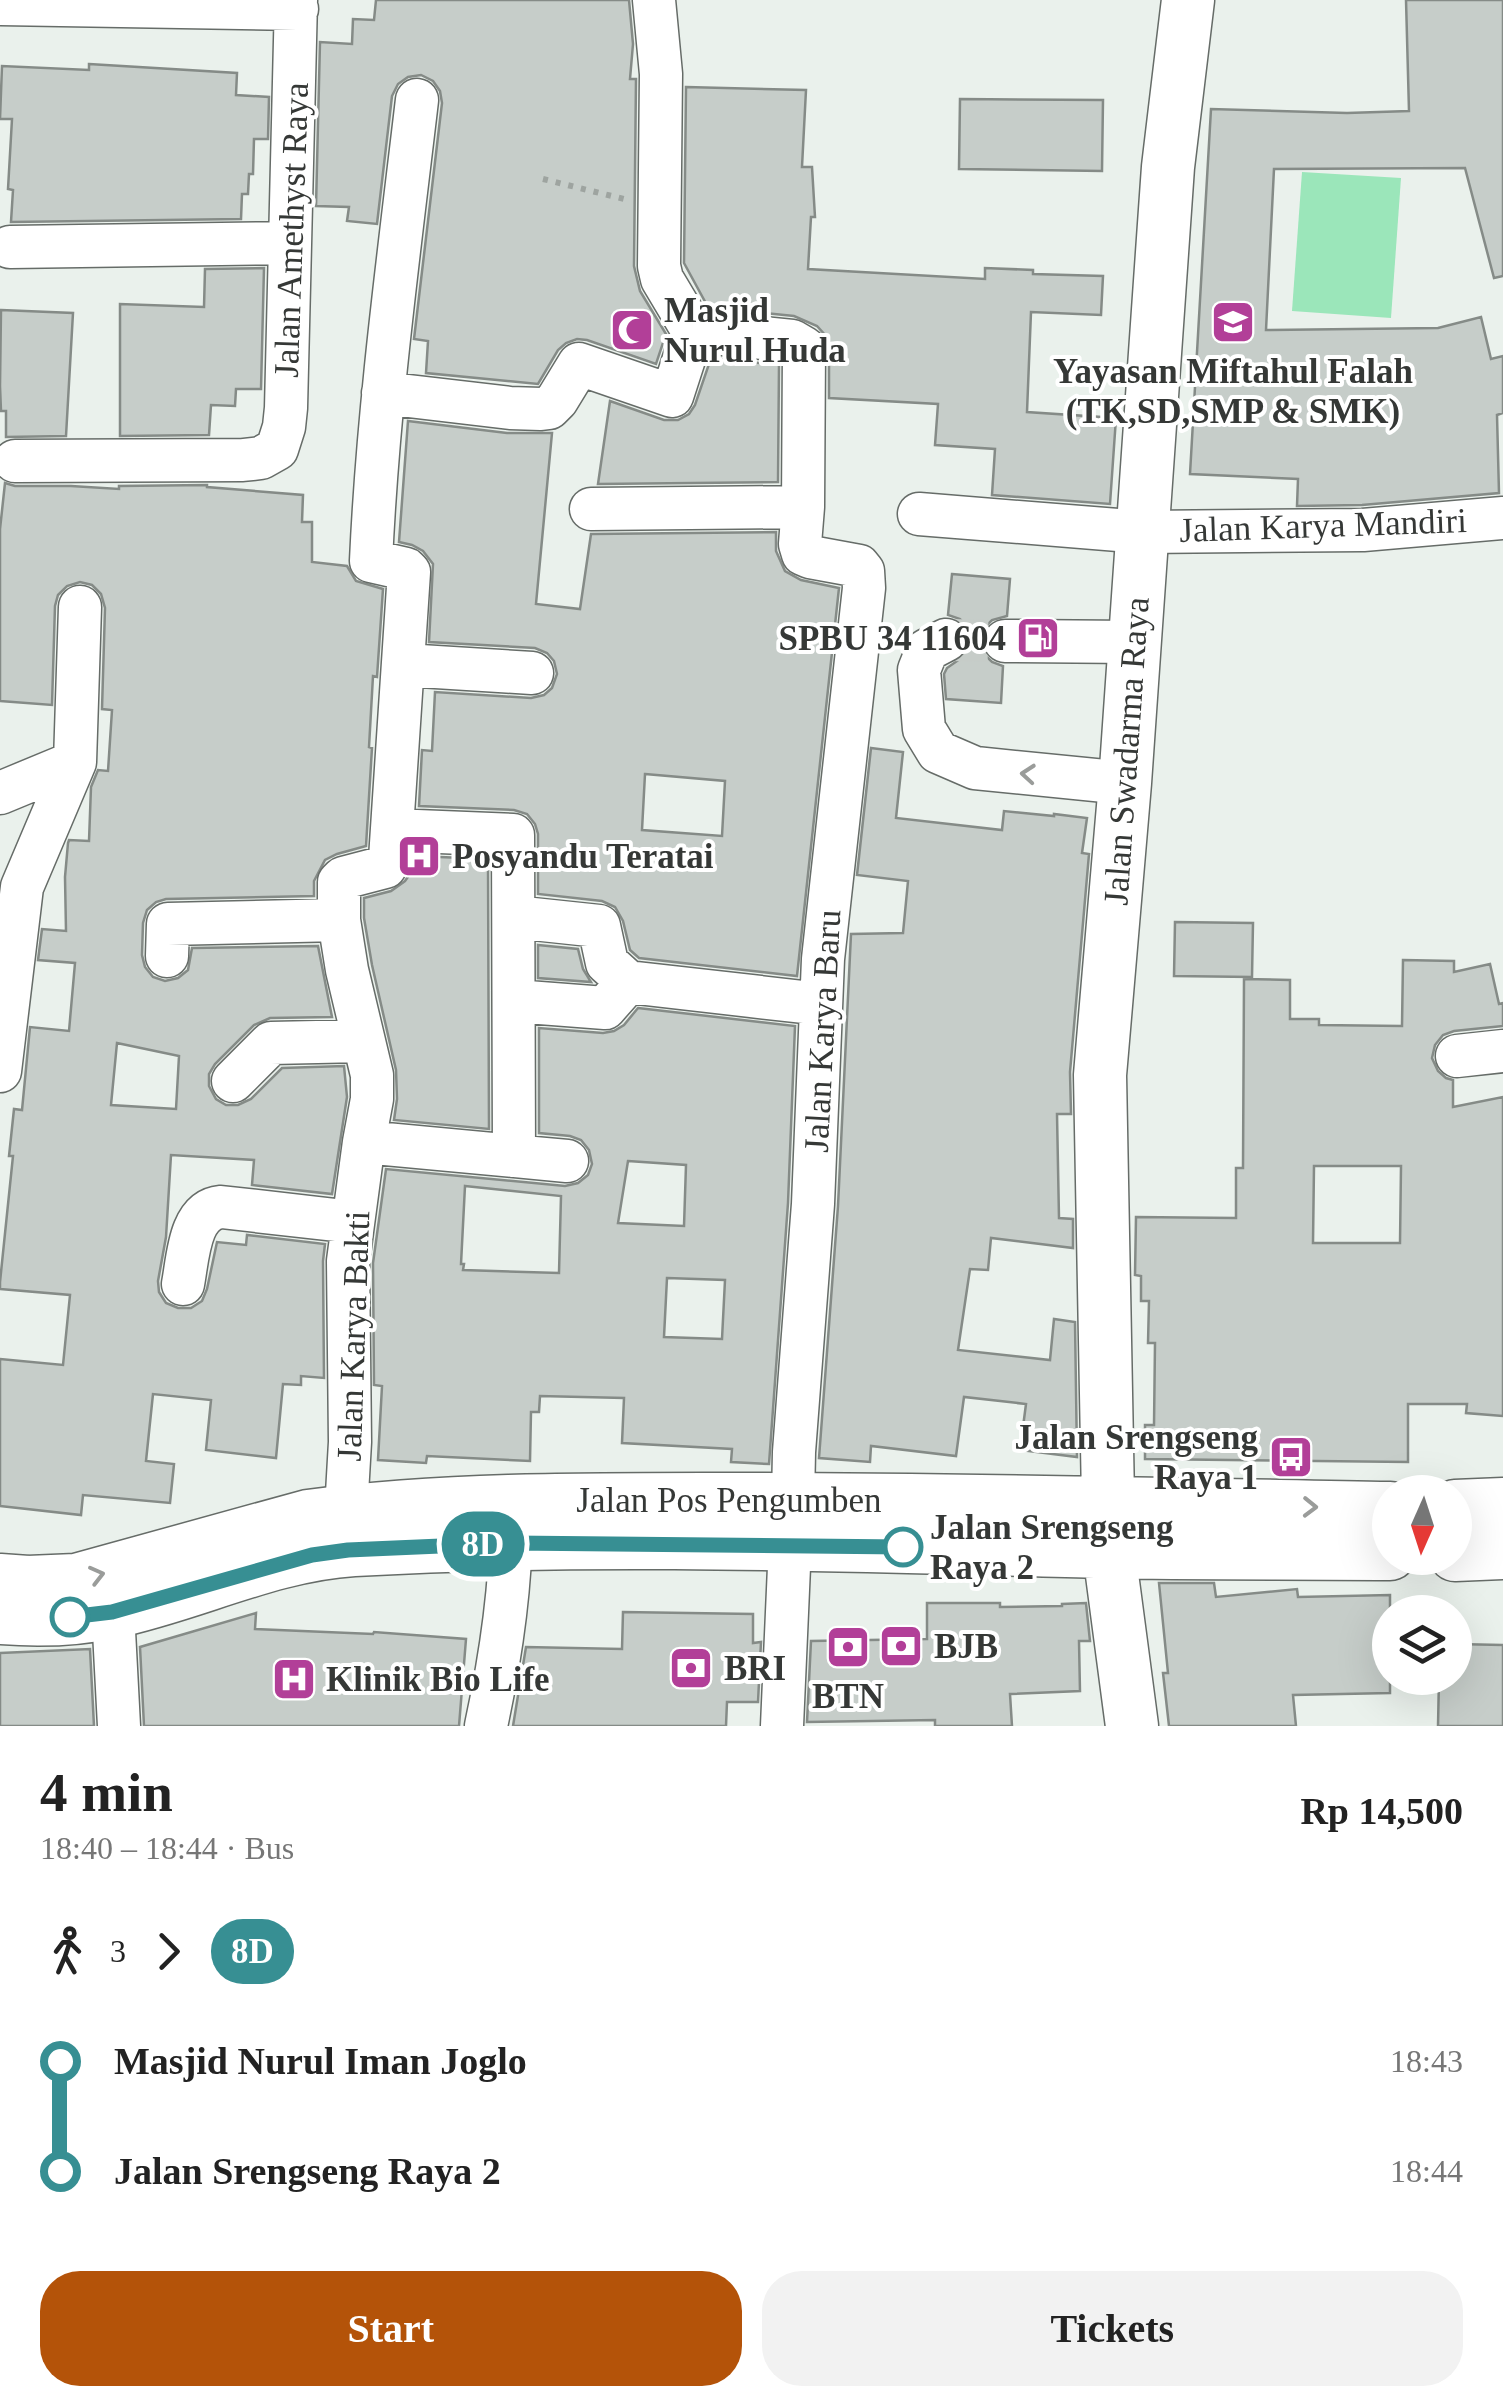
<!DOCTYPE html>
<meta charset="utf-8">
<style>
body{margin:0;font-family:Georgia,serif;background:#f2f2f2;color:#222;height:100vh;display:flex;flex-direction:column;font-size:38px;white-space:nowrap}
*{box-sizing:border-box;margin:0}
p{font-size:32px;color:#767676}
.icon{flex:none;width:55px;height:55px;fill:none;stroke:currentColor;stroke-width:2;stroke-linecap:round;stroke-linejoin:round}
.map{position:relative;height:1726px;overflow:hidden}
.side{display:flex;flex-direction:column;background:#fff;flex:1}
.side>*{flex:none}
.badge{padding:0 20px;border-radius:32px;font-size:35px;line-height:65px}
.needle{width:65px;rotate:183deg}
.tools{position:absolute;left:1372px;top:1475px;display:grid;gap:20px}
.tools a{display:grid;place-items:center;width:100px;height:100px;border-radius:50%;background:#fff;box-shadow:0 10px 40px #0002;font-size:50px}
.map>.badge{position:absolute;translate:-50% -50%;box-shadow:0 0 0 5px #fff}
.legs{display:flex;align-items:center;gap:15px;height:110px;padding:0 40px;font-size:32px}
.legs p{margin-inline-start:auto}
.overview{display:flex;align-items:center;justify-content:space-between;height:170px;padding:0 40px}
h1{font-size:55px;font-weight:600;line-height:75px}
.action{display:flex;gap:20px;margin-top:auto;padding:20px 40px}
.action a{flex:1;height:115px;border-radius:40px;background:#b45309;color:#fff;font-size:40px;font-weight:600;line-height:115px;text-align:center}
.action a+a{background:#f2f2f2;color:#222}
ul{padding:0 40px;list-style:none}
li{display:flex;align-items:center;gap:35px;height:110px;font-size:38px}
li i{display:grid;place-items:center;width:15px;height:100%;margin:0 12px;background:currentColor}
li i::after{content:'';width:25px;height:25px;margin:-12px;border:8px solid;border-radius:50%;background:#fff}
li p{margin-inline-start:auto}
li:first-child i{background:linear-gradient(#0000 50%,currentColor 0)}
li:last-child i{background:linear-gradient(currentColor 50%,#0000 0)}
.map>svg:first-child{display:block}
.green{fill:#9be6ba}
.building{fill:#c6cdc9;stroke:#858b87;stroke-width:2.5;fill-rule:evenodd}
.lines{fill:none;stroke-linecap:round;stroke-linejoin:round}
.minor-tunnel{stroke:#c6ccc8;stroke-width:42;stroke-dasharray:42 21;stroke-linecap:butt}
.minor-casing{stroke:#666c68;stroke-width:45}
.major-casing{stroke:#666c68;stroke-width:55}
.path{stroke:#9ea4a0;stroke-width:6;stroke-dasharray:5 8;stroke-linecap:butt}
.minor{stroke:#fff;stroke-width:42}
.major{stroke:#fff;stroke-width:52}
.oneway{stroke:#9a9c9a}
.line-1-casing{stroke:#fff;stroke-width:22}
.line-1{stroke:#378f93;stroke-width:15}
.stop-1-dot{fill:#fff;stroke:#378f93;stroke-width:5}
.labels{text-anchor:middle;stroke-width:8;stroke-linejoin:round;paint-order:stroke}
.street-label{font-size:35px;fill:#353836;stroke:#fff}
.poi-label{font-size:35px;font-weight:bold;fill:#353836;stroke:#fff;text-anchor:start}
.stop-label{font-size:35px;font-weight:bold;fill:#353836;stroke:#fff;text-anchor:start}
</style>
<div class="map">
<svg width="1503" height="1726" viewBox="0 0 1503 1726">
<rect width="100%" height="100%" fill="#eaf1ec"/>
<path class="green" d="M1302 172 1401 178 1391 318 1292 311Z"/>
<path class="building" d="M376 0H629L633 44 630 79H636L634 266 640 291 666 334 656 364 587 340 577 339 566 343 558 350 538 384 426 373 428 341 414 339 442 103 440 91 433 81 421 75 408 77 398 84 392 96 377 224 347 221 349 207 316 206 320 42 352 44 353 19 374 20Z
M1406 0H1503V276L1494 278 1465 168 1274 169 1266 330 1438 328 1481 317 1491 359 1503 356V413L1497 415 1499 493 1362 505 1297 506 1298 479 1190 474 1211 109 1347 113 1409 111Z
M89 64 237 73 236 95 269 97 268 139H254L253 174H249L248 194H242L241 219 11 222 13 190 8 189 12 119H0L2 66 89 70Z
M686 87 806 90 802 167H812L815 217H811L808 269 985 279V268L1033 270V274L1103 276 1101 315 1031 312 1027 412 1116 418 1110 504 992 495 995 449 935 445 938 404 829 398V347L825 335 817 326 794 316 708 307 684 263Z
M960 99 1103 100 1102 171 959 169Z
M264 268 261 389H236L235 406 211 405 209 435 120 436V304L204 307 205 269Z
M1 310 73 313 66 436 6 437V411H1L0 386Z
M711 358 779 365 778 482 598 484 610 401 664 420H678L689 414 695 405Z
M408 421 507 433H552L536 604 580 609 591 534 776 532V551L785 571 801 580 839 588 797 976 639 958 630 950 623 921 615 907 602 901 538 894V834L535 824 527 814 514 810 419 806 422 750 432 751 435 692 531 698 544 695 552 688 557 674 554 661 547 653 535 648 429 642 433 564 423 551 412 545 399 542ZM645 774 725 781 722 836 642 830Z
M5 483 15 486H71L119 489V486L207 485V487L303 495 302 522H312V562L347 566 356 581 383 589 377 677 373 676 369 747 372 748 366 846 337 854 325 860 314 881V896L166 899 156 902 147 910 143 923 142 955 145 967 153 977 165 981 178 978 188 970 192 948 318 946 332 1017 270 1018 254 1025 215 1064 209 1074V1086L216 1099 226 1105H238L251 1099 282 1068 344 1066 347 1097 332 1194 252 1185 254 1160 171 1155 166 1237 158 1281 159 1292 166 1303 178 1308H191L202 1301 207 1289 217 1242 246 1245 247 1235 325 1244 323 1261 324 1378 301 1376V1385L283 1384 276 1458 206 1450 211 1400 153 1394 146 1461 174 1464 170 1503 83 1495 81 1515 0 1506V1359L63 1365 70 1295 0 1289V1282L13 1156H9L14 1109 22 1110 30 1027 69 1031 75 963 38 960 42 929 66 931 65 877 68 843 69 840 89 841 91 787 98 770 108 771 112 710 102 709 105 608 101 594 92 585 80 582 67 586 58 595 55 606 52 705 0 701V529ZM117 1043 179 1056 176 1109 111 1105Z
M952 574 1010 579 1007 616 992 620 984 628 980 640 984 654 992 662 1003 666 1001 703 946 699 944 674 947 668 967 654 971 642 968 628 960 619 948 615Z
M871 748 903 752 896 818 1002 830 1004 811 1054 816V814L1087 818 1082 853 1089 854 1070 1072 1071 1114H1057L1059 1218 1073 1219V1248L991 1238 988 1270 970 1269 958 1350 1050 1360 1054 1319 1075 1322 1077 1457 1020 1450 1026 1404 964 1397 956 1456 871 1446 870 1462 819 1458 838 1206 851 934 903 933 908 881 857 875Z
M415 856 488 859 489 1129 394 1120 397 1099 396 1070 372 965 364 918V898L391 891 405 881 412 871Z
M1175 922 1253 923 1252 977 1174 976Z
M538 945 578 949 583 969 591 982 538 978Z
M1403 960 1454 961V972L1490 964 1499 1004 1503 1003V1026L1454 1031 1443 1035 1435 1045 1432 1058 1438 1071 1446 1078 1453 1080V1107L1503 1097V1416L1466 1413 1467 1404H1408V1462L1145 1459V1425H1154L1155 1343H1148L1149 1301H1141V1276L1135 1275 1136 1217 1236 1218V1168H1243L1244 979 1290 980V1019H1319V1025L1402 1026ZM1314 1166H1401L1400 1243H1313Z
M638 1008 795 1026 788 1203 769 1464 731 1462 732 1449 622 1443 624 1398 540 1396 539 1412H531L530 1461 427 1456 426 1463 378 1460 382 1386 374 1385 373 1263 386 1169 565 1186 578 1183 588 1175 592 1164 589 1150 581 1140 570 1136 539 1133V1028L603 1033 614 1031 624 1025ZM628 1161 686 1165 684 1226 618 1223ZM465 1186 561 1196 559 1273 463 1270 464 1264H461ZM667 1278 725 1280 722 1339 664 1337Z
M1159 1583H1214L1216 1597 1297 1589 1298 1597 1390 1595V1693L1293 1695 1296 1726H1169L1163 1673H1168Z
M927 1603H1000V1607L1062 1606V1604L1086 1603 1090 1641H1079L1080 1691 1010 1694 1012 1726H935V1720L807 1722 811 1641 927 1639Z
M623 1612 753 1614V1643L761 1642 758 1702H727L726 1726H513L526 1647 622 1649Z
M256 1613 255 1629 373 1634 374 1632 466 1639 459 1726H144L140 1647Z
M1455 1644 1503 1645V1726H1438L1439 1678H1455Z
M90 1649 94 1726H0V1653Z"/>
<g class="lines">
<path class="minor-tunnel" d="M946 640 1005 641"/>
<g class="minor-casing">
<path id="minor" d="M654 0 661 74 659 266 662 279 693 331
M0 4 297 9
M10 247 290 243
M383 393 510 408 541 409 549 408 557 400 579 364 672 396 693 331 792 341 804 348 803 507 800 544 803 554 810 557 859 566 863 571 864 588 823 959 813 1204 794 1452 793 1499
M15 461 243 460 261 458 277 449 284 427 286 408 296 0
M591 509 803 507
M919 514 1143 532 1363 530 1503 518
M946 640 927 650 919 670 924 729 938 752 975 768 1125 783
M1005 641 1134 642
M404 665 532 673
M0 793 75 762
M392 830 513 835 514 1156
M514 917 599 926 607 963 628 982 821 1004
M167 956 168 924 339 920
M514 1001 605 1008 628 982
M1457 1056 1503 1051
M0 1071 22 887 75 762 80 607
M233 1081 271 1043 363 1041
M364 1142 567 1161
M183 1284C188 1258 189 1210 221 1207L353 1222
M346 1511 350 1442 348 1261 364 1142 372 1099V1075L347 970 339 920V882L343 878 385 867 390 859 409 572 406 569 371 561C378 407 399 253 417 100
M113 1612 119 1726
M486 1726C501 1656 512 1585 511 1513
M782 1726 790 1544"/>
</g>
<g class="major-casing">
<path id="major" d="M1455 1506 1503 1504
M1455 1555 1503 1553
M0 1580 28 1582 76 1580 308 1516C448 1498 590 1499 731 1499 951 1499 1170 1504 1390 1508
M0 1618C37 1621 76 1620 113 1612 194 1595 271 1555 354 1550 603 1536 853 1546 1103 1552 1198 1554 1294 1553 1390 1554
M1132 1726 1109 1552 1100 1075 1125 783 1168 167 1188 0"/>
</g>
<path class="path" d="M543 179 624 199"/>
<use href="#minor" class="minor"/>
<use href="#major" class="major"/>
</g>
<defs><path id="oneway-chevron" d="M-2-3.5L2.5 0L-2 3.5" fill="none" stroke-width="1.6" stroke-linecap="round" stroke-linejoin="round" transform="scale(2.5)"/></defs>
<g class="oneway">
<use href="#oneway-chevron" transform="translate(1028 774) rotate(-175)"/>
<use href="#oneway-chevron" transform="translate(1310 1507) rotate(1)"/>
<use href="#oneway-chevron" transform="translate(97 1575) rotate(-14)"/>
</g>
<g class="lines">
<g class="line-1-casing">
<path id="line-1" d="M70 1617 112 1612 312 1555 348 1550 512 1543 903 1547"/>
</g>
<use href="#line-1" class="line-1"/>
</g>
<defs>
<g id="school-square" transform="scale(2.25)"><rect x="-9" y="-9" width="18" height="18" rx="4" fill="#b23f98" stroke="#fff"/><path d="M0-5L7-2L0 1L-7-2ZM-4 1L0 2.5L4 1V4Q0 6-4 4Z" fill="#fff"/></g>
<g id="mosque-square" transform="scale(2.25)"><rect x="-9" y="-9" width="18" height="18" rx="4" fill="#b23f98" stroke="#fff"/><path d="M3.5-4.9A6 6 0 1 0 3.5 4.9A5 5 0 1 1 3.5-4.9Z" fill="#fff"/></g>
<g id="fuel-square" transform="scale(2.25)"><rect x="-9" y="-9" width="18" height="18" rx="4" fill="#b23f98" stroke="#fff"/><path d="M-5.5-6h7V0h2V4h1.3V-2.5L3-4.5l.8-.8L6-3V5H2.5V1h-1V6h-7ZM-4.2-4.7v3.2H.2V-4.7Z" fill="#fff"/></g>
<g id="hospital-square" transform="scale(2.25)"><rect x="-9" y="-9" width="18" height="18" rx="4" fill="#b23f98" stroke="#fff"/><path d="M-5-5h3v3.5h4V-5h3V5h-3V1.5h-4V5h-3Z" fill="#fff"/></g>
<g id="bus-square" transform="scale(2.25)"><rect x="-9" y="-9" width="18" height="18" rx="4" fill="#b23f98" stroke="#fff"/><path d="M-5-6H5V4H4V6H2V4H-2V6H-4V4H-5ZM-3.5-4V0h7V-4ZM-3.5 1.2v1.5H-2V1.2ZM2 1.2v1.5H3.5V1.2Z" fill="#fff"/></g>
<g id="bank-square" transform="scale(2.25)"><rect x="-9" y="-9" width="18" height="18" rx="4" fill="#b23f98" stroke="#fff"/><path d="M-6-4H6V4H-6ZM0-2.3a2.3 2.3 0 1 0 0 4.6a2.3 2.3 0 1 0 0-4.6Z" fill="#fff"/></g>
</defs>
<g fill-rule="evenodd">
<use href="#school-square" x="1233" y="322"/>
<use href="#mosque-square" x="632" y="330"/>
<use href="#fuel-square" x="1038" y="638"/>
<use href="#hospital-square" x="419" y="856"/>
<use href="#bus-square" x="1291" y="1457"/>
<use href="#bank-square" x="901" y="1646"/>
<use href="#bank-square" x="848" y="1647"/>
<use href="#bank-square" x="691" y="1668"/>
<use href="#hospital-square" x="294" y="1679"/>
</g>
<g class="stop-1-dot">
<circle cx="903" cy="1547" r="18"/>
<circle cx="70" cy="1617" r="18"/>
</g>
<g class="labels">
<g class="street-label">
<text transform="translate(291 230) rotate(-88)" y="12">Jalan Amethyst Raya</text>
<text transform="translate(1323 525) rotate(-2)" y="12">Jalan Karya Mandiri</text>
<text transform="translate(1126 751) rotate(-86)" y="12">Jalan Swadarma Raya</text>
<text transform="translate(822 1031) rotate(-87)" y="12">Jalan Karya Baru</text>
<text transform="translate(353 1336) rotate(-88)" y="12">Jalan Karya Bakti</text>
<text x="729" y="1512">Jalan Pos Pengumben</text>
</g>
<g class="poi-label">
<text x="664" y="322">Masjid<tspan x="664" dy="40">Nurul Huda</tspan></text>
<text x="1233" y="383" text-anchor="middle">Yayasan Miftahul Falah<tspan x="1233" dy="40">(TK,SD,SMP &amp; SMK)</tspan></text>
<text x="1006" y="650" text-anchor="end">SPBU 34 11604</text>
<text x="452" y="868">Posyandu Teratai</text>
<text x="1258" y="1449" text-anchor="end">Jalan Srengseng<tspan x="1258" dy="40">Raya 1</tspan></text>
<text x="934" y="1658">BJB</text>
<text x="724" y="1680">BRI</text>
<text x="326" y="1691">Klinik Bio Life</text>
<text x="848" y="1708" text-anchor="middle">BTN</text>
</g>
<g class="stop-label">
<text x="930" y="1539">Jalan Srengseng<tspan x="930" dy="40">Raya 2</tspan></text>
</g>
</g>
</svg>
<div class="tools">
<a><svg class="needle" viewBox="-14 -14 28 28"><path d="M0-13l5 13h-10z" fill="#e53935"/><path d="M0 13l5-13h-10z" fill="#767676"/></svg></a>
<a><svg class="icon" aria-label="layers" viewBox="0 0 24 24"><path d="M12 4l9 5-9 5-9-5zM3 14l9 5 9-5"/></svg></a>
</div>
<b class="badge" style="left:483px;top:1544px;background:#378f93;color:#fff">8D</b>
</div>
<section class="side">
<div class="overview"><div><h1>4 min</h1><p>18:40 – 18:44 · Bus</p></div><b>Rp 14,500</b></div>
<div class="legs"><svg class="icon" aria-label="walk" viewBox="0 0 24 24"><circle cx="13" cy="4" r="2"/><path d="M13 8l-2 6 4 7M11 14l-3 7M7 12l3-4h3l4 4"/></svg>3<svg class="icon" aria-label="forward" viewBox="0 0 24 24"><path d="M9 5l7 7-7 7"/></svg><b class="badge" style="background:#378f93;color:#fff">8D</b></div>
<ul>
<li><i style="color:#378f93"></i><b>Masjid Nurul Iman Joglo</b><p>18:43</p></li>
<li><i style="color:#378f93"></i><b>Jalan Srengseng Raya 2</b><p>18:44</p></li>
</ul>
<div class="action"><a>Start</a><a>Tickets</a></div>
</section>
